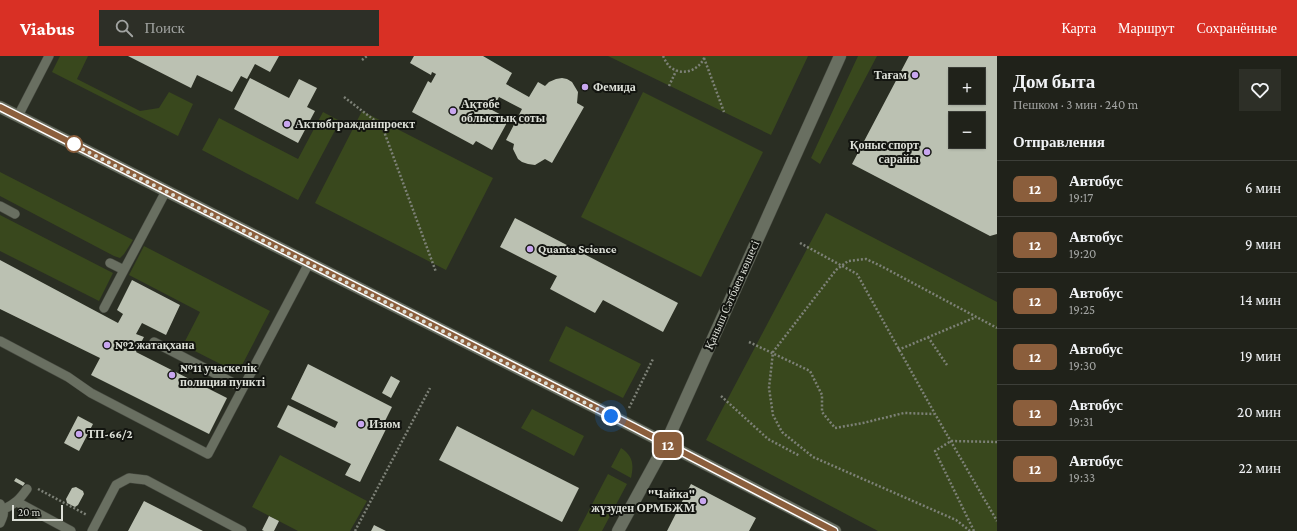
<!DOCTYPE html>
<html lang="ru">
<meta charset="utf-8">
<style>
body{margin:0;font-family:"Crimson Pro",serif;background:#2d2f27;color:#f1f3f6;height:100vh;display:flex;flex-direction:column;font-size:15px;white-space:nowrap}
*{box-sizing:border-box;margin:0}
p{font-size:13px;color:#a2a4a2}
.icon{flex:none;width:22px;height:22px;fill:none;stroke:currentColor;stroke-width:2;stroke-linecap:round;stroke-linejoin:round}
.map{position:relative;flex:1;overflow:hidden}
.panel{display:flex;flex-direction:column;background:#20221a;width:300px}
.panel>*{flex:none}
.badge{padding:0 8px;border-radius:6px;font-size:14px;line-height:26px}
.tools{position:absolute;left:949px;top:12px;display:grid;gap:8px}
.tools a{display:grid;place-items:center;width:36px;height:36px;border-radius:0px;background:#20221a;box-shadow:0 1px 3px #0004,0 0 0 1px #3d3f39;font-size:20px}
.scale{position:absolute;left:12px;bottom:10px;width:51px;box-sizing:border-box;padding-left:4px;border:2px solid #dcdfd7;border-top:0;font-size:11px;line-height:14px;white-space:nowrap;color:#dcdfd7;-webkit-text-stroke:3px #131510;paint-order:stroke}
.you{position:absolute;width:20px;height:20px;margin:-10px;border:3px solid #fff;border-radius:50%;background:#1a73e8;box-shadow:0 0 0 6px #1a73e833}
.map>.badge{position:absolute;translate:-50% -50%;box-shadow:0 0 0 2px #fff}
h2{padding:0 16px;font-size:15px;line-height:36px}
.round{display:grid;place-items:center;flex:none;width:42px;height:42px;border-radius:0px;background:#2d2f27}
.summary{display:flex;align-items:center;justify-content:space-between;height:68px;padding:0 16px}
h1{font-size:19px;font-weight:700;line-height:30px}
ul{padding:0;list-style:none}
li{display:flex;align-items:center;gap:12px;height:56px;padding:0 16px;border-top:1px solid #3d3f39}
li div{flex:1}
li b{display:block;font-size:15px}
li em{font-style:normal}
li .badge{min-width:44px;font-weight:700;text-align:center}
header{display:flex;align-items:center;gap:24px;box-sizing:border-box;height:56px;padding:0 20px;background:#d93025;color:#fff}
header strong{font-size:19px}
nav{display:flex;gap:22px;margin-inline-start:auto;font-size:14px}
.search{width:280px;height:36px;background:#2d2f27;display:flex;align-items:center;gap:10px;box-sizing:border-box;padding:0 14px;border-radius:0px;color:#a2a4a2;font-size:15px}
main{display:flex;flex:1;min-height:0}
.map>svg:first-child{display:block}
.green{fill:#39481d}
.building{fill:#bbc1b2;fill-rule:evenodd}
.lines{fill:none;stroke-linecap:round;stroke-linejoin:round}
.service-casing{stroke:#474a41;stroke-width:10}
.minor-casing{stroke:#474a41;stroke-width:13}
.tertiary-casing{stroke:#474a41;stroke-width:13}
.path{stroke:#7d8177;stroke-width:2.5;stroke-dasharray:2 2;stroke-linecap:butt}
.service{stroke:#696f61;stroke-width:9}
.minor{stroke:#696f61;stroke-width:12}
.tertiary{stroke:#696f61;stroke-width:12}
.line-casing{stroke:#fff;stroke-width:9}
.line{stroke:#8b5e3c;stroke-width:6}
.walk{stroke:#dcdfd7;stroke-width:4;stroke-dasharray:0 7.2}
.poi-dot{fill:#c8a6ef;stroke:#131510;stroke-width:1.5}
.stop-dot{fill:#fff;stroke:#8b5e3c;stroke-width:2}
.labels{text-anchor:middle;stroke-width:4;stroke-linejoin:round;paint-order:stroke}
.poi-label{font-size:12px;font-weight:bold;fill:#dcdfd7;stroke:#131510;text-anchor:start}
.street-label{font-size:12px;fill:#dcdfd7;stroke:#131510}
</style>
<header>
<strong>Viabus</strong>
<div class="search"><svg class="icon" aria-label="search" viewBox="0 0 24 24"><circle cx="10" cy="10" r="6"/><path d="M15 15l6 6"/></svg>Поиск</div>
<nav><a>Карта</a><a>Маршрут</a><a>Сохранённые</a></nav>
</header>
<main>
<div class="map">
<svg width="997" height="475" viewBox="0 0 997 475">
<rect width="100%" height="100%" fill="#2a2e23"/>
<path class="green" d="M60 0H88L77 23 140 55 159 52 169 36 193 48 178 80 52 16Z
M608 0H808L771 79Z
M858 0H877L820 108 811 102Z
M643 36 763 96 701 221 581 161Z
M362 55 493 122 446 214 315 147Z
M323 56 340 65 298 144 202 94 219 62 298 103Z
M0 116 133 184 124 198 120 202 114 200 0 140Z
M826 157 997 246V475H878L706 384Z
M0 159 113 217 99 245 0 195Z
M144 190 270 255 238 317 183 289 200 256 129 219Z
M566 270 641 308 623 342 549 305Z
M532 353 584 380 574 400 521 372Z
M621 392C633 400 634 408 631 422L611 411Z
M280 399 367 445 350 475H298L252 451Z
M608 418 627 428 602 475H578Z"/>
<path class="building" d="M128 0H279L270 16 255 8 247 23 241 20 232 36 197 19 191 32Z
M414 0H483L512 17 506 28 529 41 538 26 545 30 549 26 556 23 562 22 567 23 572 26 578 36 577 47 584 51 552 107 545 103 535 109 528 108 522 106 518 103 513 93 514 88 506 84 522 53 499 41 492 54 509 63 492 94 476 85 473 89 412 56 428 25 431 27 436 18 432 16 431 19 410 7Z
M909 0H997V178L990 180 852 108ZM956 19H978V41H956ZM956 63H978V85H956Z
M250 22 289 42 299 23 317 32 307 51 315 55 298 87 234 53Z
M515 162 678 247 663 276 603 244 595 257 550 233 557 220 500 191Z
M0 204 118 267 123 258 117 254 132 224 180 249 166 279 142 267 136 278 144 281 136 296 227 342 209 378 91 319 100 302 0 253Z
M308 308 392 351 384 367 388 369 360 426 345 419 351 408 277 371 288 349 335 372 338 366 291 343Z
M391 320 400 325 391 342 382 337Z
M78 360 93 368 79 395 64 387Z
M457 370 579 432 562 466 439 404Z
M16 422 25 427 23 430 14 425Z
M691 428 756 462 749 475H667Z
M76 431 83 435 84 438 78 449 75 451 67 447 66 443 72 432Z
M144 445 203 475H128Z
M269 460 279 465 274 475H264L262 474Z
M374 469 386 475H371Z"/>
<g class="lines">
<g class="service-casing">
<path id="service" d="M18 60 49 0
M0 150 15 158
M110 207 124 214 166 135
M104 252 124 214
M0 285 68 321 91 337 208 398 309 207
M154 286 243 332
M17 446 71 475
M0 448C5 455 4 459 0 467
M4 453C15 448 20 443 27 433
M92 475 116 429 129 422 146 424 242 475"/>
</g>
<g class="minor-casing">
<path id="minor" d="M618 475 666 387 840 0"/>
</g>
<g class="tertiary-casing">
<path id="tertiary" d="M0 51 624 366 835 475"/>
</g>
<path class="path" d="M663 0C665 4 667 8 670 11 683 21 700 14 705 0
M704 2 724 56
M362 4 367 0
M669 30 676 15
M344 41 382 70 436 216
M800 187 857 218 935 358 997 465
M928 281 947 309
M749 286 810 315 822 339V356L835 372 863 367 904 357 934 358
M898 294 976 261
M721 340 768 383 800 400
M629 352 653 303
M38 433 87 459
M355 475 430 332
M970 475 956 464 813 401 782 376 773 359 769 332 773 296 836 214 848 205 866 203 881 210 997 272
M974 475 935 395 951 385 997 386"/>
<use href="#service" class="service"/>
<use href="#minor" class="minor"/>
<use href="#tertiary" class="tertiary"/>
</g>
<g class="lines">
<g class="line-casing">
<path id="line" d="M0 51 634 371 834 475"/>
</g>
<use href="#line" class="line"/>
<path class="walk" d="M74 88H72L611 360"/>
</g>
<g class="poi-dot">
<circle cx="915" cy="19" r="4"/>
<circle cx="585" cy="31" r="4"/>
<circle cx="453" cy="55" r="4"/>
<circle cx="287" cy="68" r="4"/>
<circle cx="927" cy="96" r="4"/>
<circle cx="530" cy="193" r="4"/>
<circle cx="107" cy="289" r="4"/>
<circle cx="172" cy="319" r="4"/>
<circle cx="361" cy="368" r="4"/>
<circle cx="79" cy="378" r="4"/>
<circle cx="703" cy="445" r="4"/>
</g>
<circle class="stop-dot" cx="74" cy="88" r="8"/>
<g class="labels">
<g class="poi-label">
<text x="907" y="23" text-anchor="end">Тағам</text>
<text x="593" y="35">Фемида</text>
<text x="461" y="52">Ақтөбе<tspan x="461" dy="14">облыстық соты</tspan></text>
<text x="295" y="72">Актюбгражданпроект</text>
<text x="919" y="93" text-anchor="end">Қоныс спорт<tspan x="919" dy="14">сарайы</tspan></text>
<text x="538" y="197">Quanta Science</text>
<text x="115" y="293">№2 жатақхана</text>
<text x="180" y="316">№11 учаскелік<tspan x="180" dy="14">полиция пункті</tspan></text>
<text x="369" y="372">Изюм</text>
<text x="87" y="382">ТП-66/2</text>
<text x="695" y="442" text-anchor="end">"Чайка"<tspan x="695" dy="14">жүзуден ОРМБЖМ</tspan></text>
</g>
<g class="street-label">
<text transform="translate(732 239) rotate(-66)" y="4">Қаныш Сәтбаев көшесі</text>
</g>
</g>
</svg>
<div class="tools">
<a>+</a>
<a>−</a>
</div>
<div class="scale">20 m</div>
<div class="you" style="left:611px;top:360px"></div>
<b class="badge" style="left:668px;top:389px;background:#8b5e3c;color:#fff">12</b>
</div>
<section class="panel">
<div class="summary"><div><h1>Дом быта</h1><p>Пешком · 3 мин · 240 m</p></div><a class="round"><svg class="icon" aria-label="heart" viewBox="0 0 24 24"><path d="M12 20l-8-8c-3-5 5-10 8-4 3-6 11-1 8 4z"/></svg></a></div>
<h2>Отправления</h2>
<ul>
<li><span class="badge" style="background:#8b5e3c;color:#fff">12</span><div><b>Автобус</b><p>19:17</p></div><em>6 мин</em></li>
<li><span class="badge" style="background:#8b5e3c;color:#fff">12</span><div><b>Автобус</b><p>19:20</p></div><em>9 мин</em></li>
<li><span class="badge" style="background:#8b5e3c;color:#fff">12</span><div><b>Автобус</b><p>19:25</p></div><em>14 мин</em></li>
<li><span class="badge" style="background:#8b5e3c;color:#fff">12</span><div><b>Автобус</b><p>19:30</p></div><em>19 мин</em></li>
<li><span class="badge" style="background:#8b5e3c;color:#fff">12</span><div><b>Автобус</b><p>19:31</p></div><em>20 мин</em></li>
<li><span class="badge" style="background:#8b5e3c;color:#fff">12</span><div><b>Автобус</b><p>19:33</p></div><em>22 мин</em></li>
</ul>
</section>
</main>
